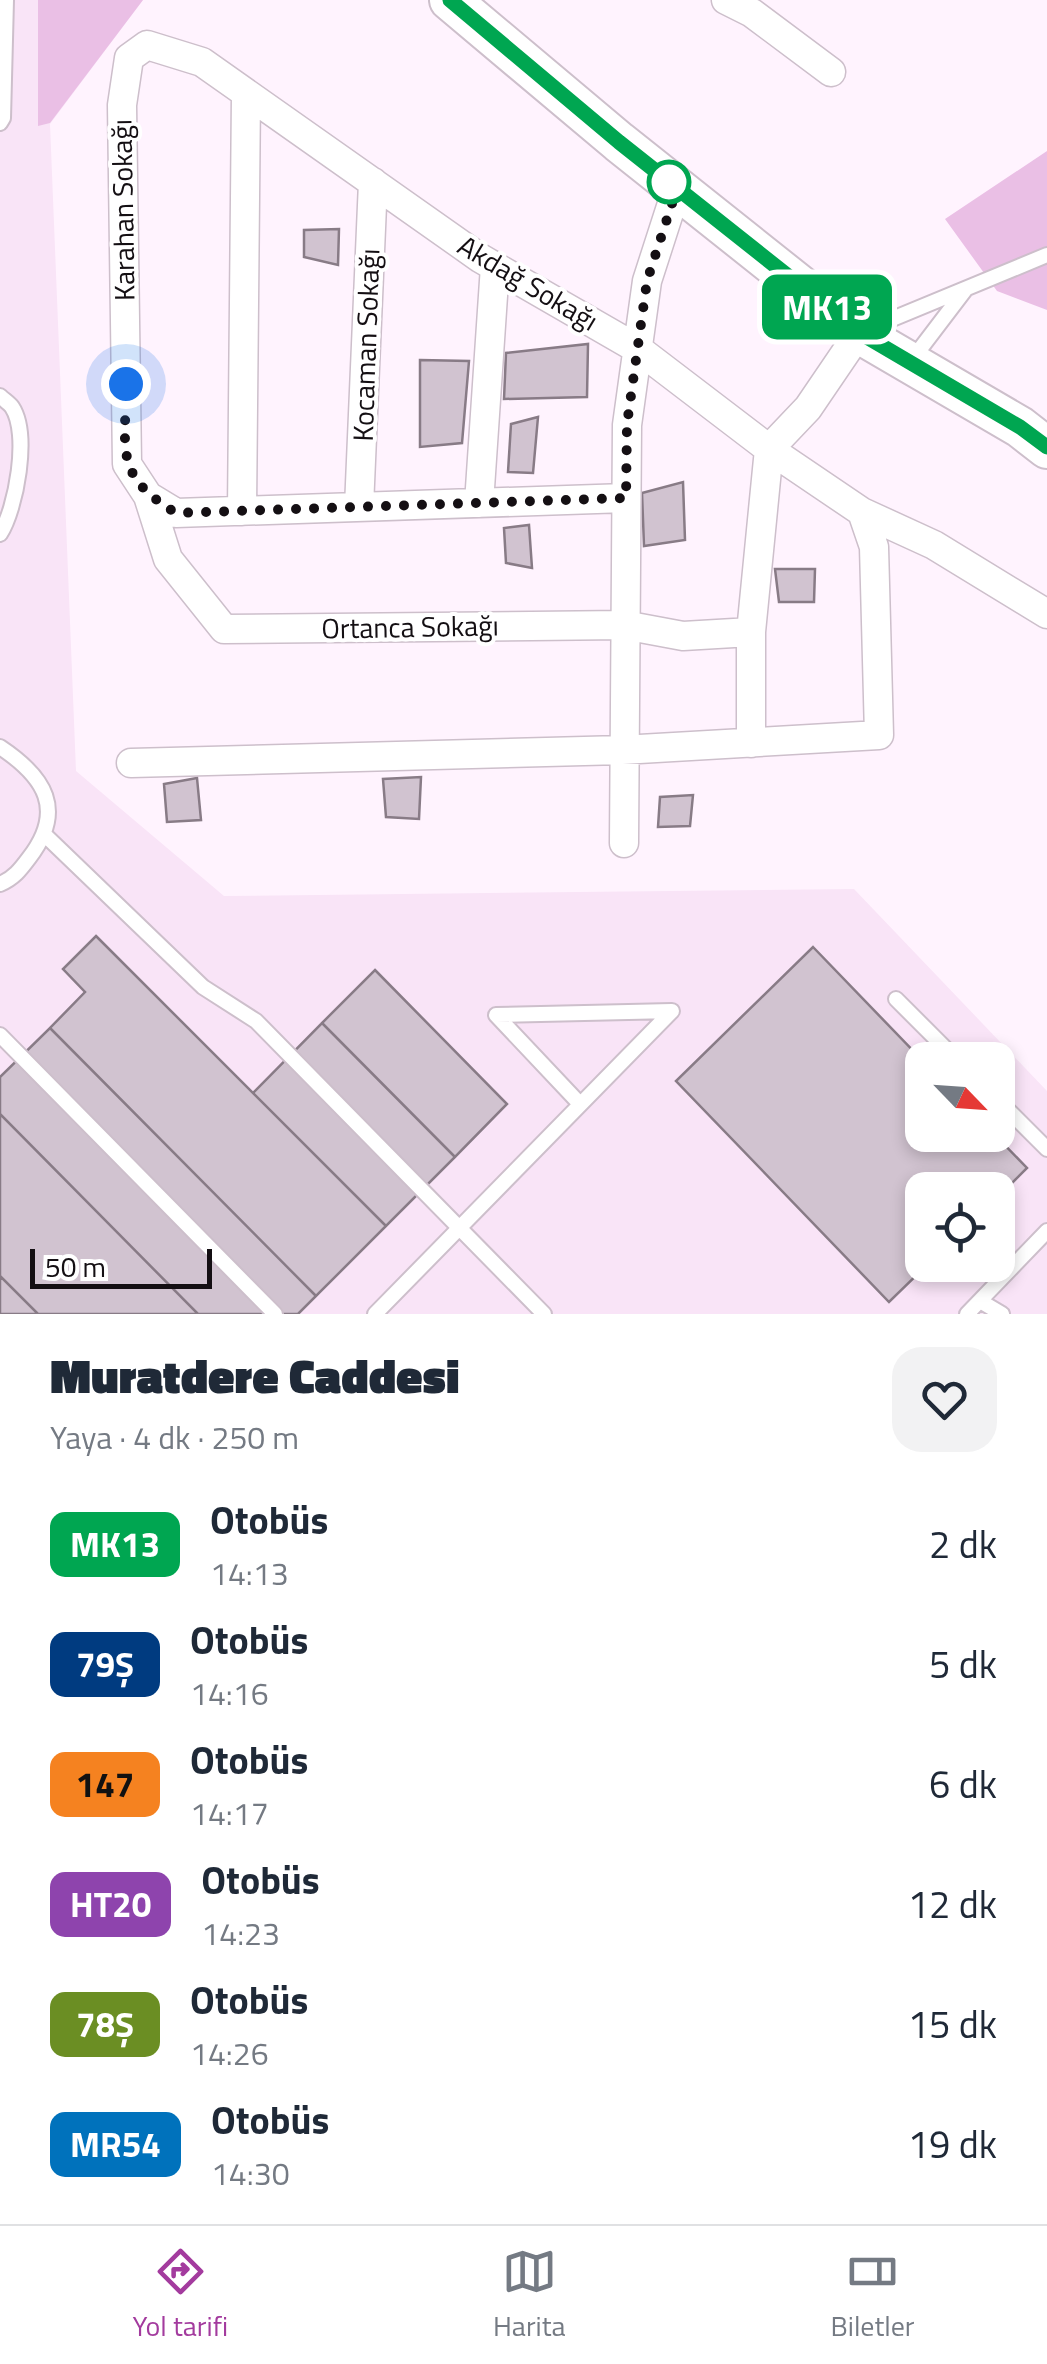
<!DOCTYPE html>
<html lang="tr">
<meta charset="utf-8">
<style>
body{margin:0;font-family:"Titillium Web",sans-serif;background:#f2f2f3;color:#1f2937;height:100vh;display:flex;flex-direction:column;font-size:38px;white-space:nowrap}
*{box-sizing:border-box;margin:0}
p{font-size:32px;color:#747a83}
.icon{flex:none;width:55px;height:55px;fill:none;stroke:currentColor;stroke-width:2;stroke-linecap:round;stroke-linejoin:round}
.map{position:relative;height:1314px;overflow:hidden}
.panel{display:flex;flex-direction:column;background:#fff;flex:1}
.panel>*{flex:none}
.badge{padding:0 20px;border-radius:15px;font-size:35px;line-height:65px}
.needle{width:65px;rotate:115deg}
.controls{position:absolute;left:905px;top:1042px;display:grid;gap:20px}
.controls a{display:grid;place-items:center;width:110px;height:110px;border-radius:20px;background:#fff;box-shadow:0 5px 15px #0003;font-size:50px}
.scale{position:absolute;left:30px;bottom:25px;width:182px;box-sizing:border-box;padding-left:10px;border:5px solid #140f13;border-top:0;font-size:28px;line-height:35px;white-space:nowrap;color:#140f13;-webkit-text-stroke:8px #fff;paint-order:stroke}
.you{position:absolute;width:50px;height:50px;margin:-25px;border:8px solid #fff;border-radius:50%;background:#1a73e8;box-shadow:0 0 0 15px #1a73e833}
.map>.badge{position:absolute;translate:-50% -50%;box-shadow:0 0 0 5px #fff}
.round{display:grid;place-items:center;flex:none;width:105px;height:105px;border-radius:30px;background:#f2f2f3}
.overview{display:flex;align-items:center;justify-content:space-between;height:170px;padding:0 50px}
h1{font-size:48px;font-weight:800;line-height:75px}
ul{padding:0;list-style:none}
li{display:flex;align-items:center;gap:30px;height:120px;padding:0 50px}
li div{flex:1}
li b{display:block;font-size:38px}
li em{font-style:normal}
li .badge{min-width:110px;font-weight:700;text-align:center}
.tab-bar{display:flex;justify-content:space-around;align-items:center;height:140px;border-top:2px solid #e0e1e3;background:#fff;font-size:28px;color:#747a83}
.tab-bar a{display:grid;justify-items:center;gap:5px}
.tab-bar .on{color:#a33b9e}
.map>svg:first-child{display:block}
.built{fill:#f9e4f7;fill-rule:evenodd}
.green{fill:#eabfe5}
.building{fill:#d1c3d0;stroke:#887b86;stroke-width:2.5}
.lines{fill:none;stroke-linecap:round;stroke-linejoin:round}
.service-casing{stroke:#cdbfcb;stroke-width:18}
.minor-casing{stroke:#cdbfcb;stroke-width:31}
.secondary-casing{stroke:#cdbfcb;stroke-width:44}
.service{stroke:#fff;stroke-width:14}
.minor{stroke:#fff;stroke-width:28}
.secondary{stroke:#fff;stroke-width:40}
.line-casing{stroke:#fff;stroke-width:22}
.line{stroke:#00a651;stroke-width:15}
.walk{stroke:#140f13;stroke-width:10;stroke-dasharray:0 18}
.stop-dot{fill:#fff;stroke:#00a651;stroke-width:5}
.labels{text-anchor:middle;stroke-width:8;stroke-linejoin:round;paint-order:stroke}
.street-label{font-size:28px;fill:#140f13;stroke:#fff}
</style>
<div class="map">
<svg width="1047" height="1314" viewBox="0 0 1047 1314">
<rect width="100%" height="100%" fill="#fff3fe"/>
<path class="built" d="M0 0H143L50 124 76 771 224 896 854 889 1047 1091V1314H0ZM922 1060H998V1135H922ZM922 1190H998V1265H922Z"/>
<path class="green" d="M38 0H143L50 123 38 126Z
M1047 151V310L997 291 945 219Z"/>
<path class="building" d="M339 229 338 265 304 257V230Z
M588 344 587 397 504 399 506 353Z
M420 360 469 361 462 443 420 447Z
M538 417 533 473 508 472 511 424Z
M683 482 685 540 644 546 642 493Z
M529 525 532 568 506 563 504 528Z
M775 569H815L814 602H779Z
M421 777 419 819 386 817 383 779Z
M197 778 201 820 167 822 164 784Z
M693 795 690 826 658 827 660 797Z
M96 936 386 1226 316 1296 50 1028 85 992 63 969Z
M813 947 922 1060V1135H995L1027 1168 998 1197V1190H922V1265H927L889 1302 676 1081Z
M375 970 507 1104 455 1157 322 1023Z
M322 1023 455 1157 386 1226 253 1093Z
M50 1028 316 1296 298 1314H198L0 1114V1077Z
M0 1114 198 1314H38L0 1276Z
M0 1276 38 1314H0Z"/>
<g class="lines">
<g class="service-casing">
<path id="service" d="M0 123 3 118 6 0
M868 329 1047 255
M911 361 965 290
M0 396C4 400 9 403 12 407 30 434 16 509 0 534
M0 747C45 777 66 810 29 858 20 870 14 878 0 884
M46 836 203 987 256 1021 544 1314
M896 999 957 1060
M0 1035 275 1314
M998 1100 1047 1149
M980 1301 1002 1314
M375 1314C474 1213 573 1112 672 1011L496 1015 580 1104
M967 1314 1047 1231"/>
</g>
<g class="minor-casing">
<path id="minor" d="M726 0 752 13 831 72
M148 496 168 559 224 629 624 625 683 636 751 632
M479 503 495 266
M359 507 373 182
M242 511 246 94
M862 512 934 545 1047 614
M751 743V632L769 449 808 408 859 333
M131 763 622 750 879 735 874 547 862 512 769 449 638 349 480 258 202 62 147 45 129 58 122 105 127 464 148 496 176 513 626 498
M624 843 627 425 647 281 677 188"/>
</g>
<g class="secondary-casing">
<path id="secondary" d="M450 0 619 142 859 333 1020 427 1047 448"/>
</g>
<use href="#service" class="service"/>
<use href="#minor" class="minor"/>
<use href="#secondary" class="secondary"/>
</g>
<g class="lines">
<g class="line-casing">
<path id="line" d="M450 0 619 142 860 333 1020 427 1047 447"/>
</g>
<use href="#line" class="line"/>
<path class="walk" d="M126 384C126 450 113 475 176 513L626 498 627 424 647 281 677 188 669 182"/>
</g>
<circle class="stop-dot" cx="669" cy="182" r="20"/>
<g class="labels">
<g class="street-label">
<text transform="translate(123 210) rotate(-91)" y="10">Karahan Sokağı</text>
<text transform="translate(528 283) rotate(31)" y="10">Akdağ Sokağı</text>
<text transform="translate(366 345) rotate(-88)" y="10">Kocaman Sokağı</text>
<text transform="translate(410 627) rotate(-1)" y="10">Ortanca Sokağı</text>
</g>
</g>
</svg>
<div class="controls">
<a><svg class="needle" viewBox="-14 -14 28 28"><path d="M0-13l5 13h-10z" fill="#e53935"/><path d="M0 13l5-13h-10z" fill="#747a83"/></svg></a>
<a><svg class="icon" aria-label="locate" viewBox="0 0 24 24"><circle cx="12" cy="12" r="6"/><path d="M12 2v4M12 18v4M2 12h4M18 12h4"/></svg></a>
</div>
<div class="scale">50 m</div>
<div class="you" style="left:126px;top:384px"></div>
<b class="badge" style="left:827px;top:307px;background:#00a651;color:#fff">MK13</b>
</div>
<section class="panel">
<div class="overview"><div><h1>Muratdere Caddesi</h1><p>Yaya · 4 dk · 250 m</p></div><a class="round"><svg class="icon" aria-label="heart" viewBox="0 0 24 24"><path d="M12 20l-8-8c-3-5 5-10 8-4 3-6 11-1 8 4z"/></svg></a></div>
<ul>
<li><span class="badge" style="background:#00a651;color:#fff">MK13</span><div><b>Otobüs</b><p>14:13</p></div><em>2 dk</em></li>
<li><span class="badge" style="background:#003b80;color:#fff">79Ş</span><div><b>Otobüs</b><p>14:16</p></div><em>5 dk</em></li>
<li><span class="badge" style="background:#f58220;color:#111">147</span><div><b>Otobüs</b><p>14:17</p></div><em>6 dk</em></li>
<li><span class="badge" style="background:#8e44ad;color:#fff">HT20</span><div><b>Otobüs</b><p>14:23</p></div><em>12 dk</em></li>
<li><span class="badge" style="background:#6b8e23;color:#fff">78Ş</span><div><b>Otobüs</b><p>14:26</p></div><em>15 dk</em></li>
<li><span class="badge" style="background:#0072bc;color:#fff">MR54</span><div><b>Otobüs</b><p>14:30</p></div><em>19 dk</em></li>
</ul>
</section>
<nav class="tab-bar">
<a class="on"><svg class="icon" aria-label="directions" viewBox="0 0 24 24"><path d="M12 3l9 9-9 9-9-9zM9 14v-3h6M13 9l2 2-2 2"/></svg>Yol tarifi</a>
<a><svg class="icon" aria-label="map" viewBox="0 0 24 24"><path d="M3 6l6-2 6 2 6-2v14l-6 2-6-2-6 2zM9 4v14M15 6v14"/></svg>Harita</a>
<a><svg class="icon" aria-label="tickets" viewBox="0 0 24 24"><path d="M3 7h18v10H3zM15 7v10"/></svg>Biletler</a>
</nav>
